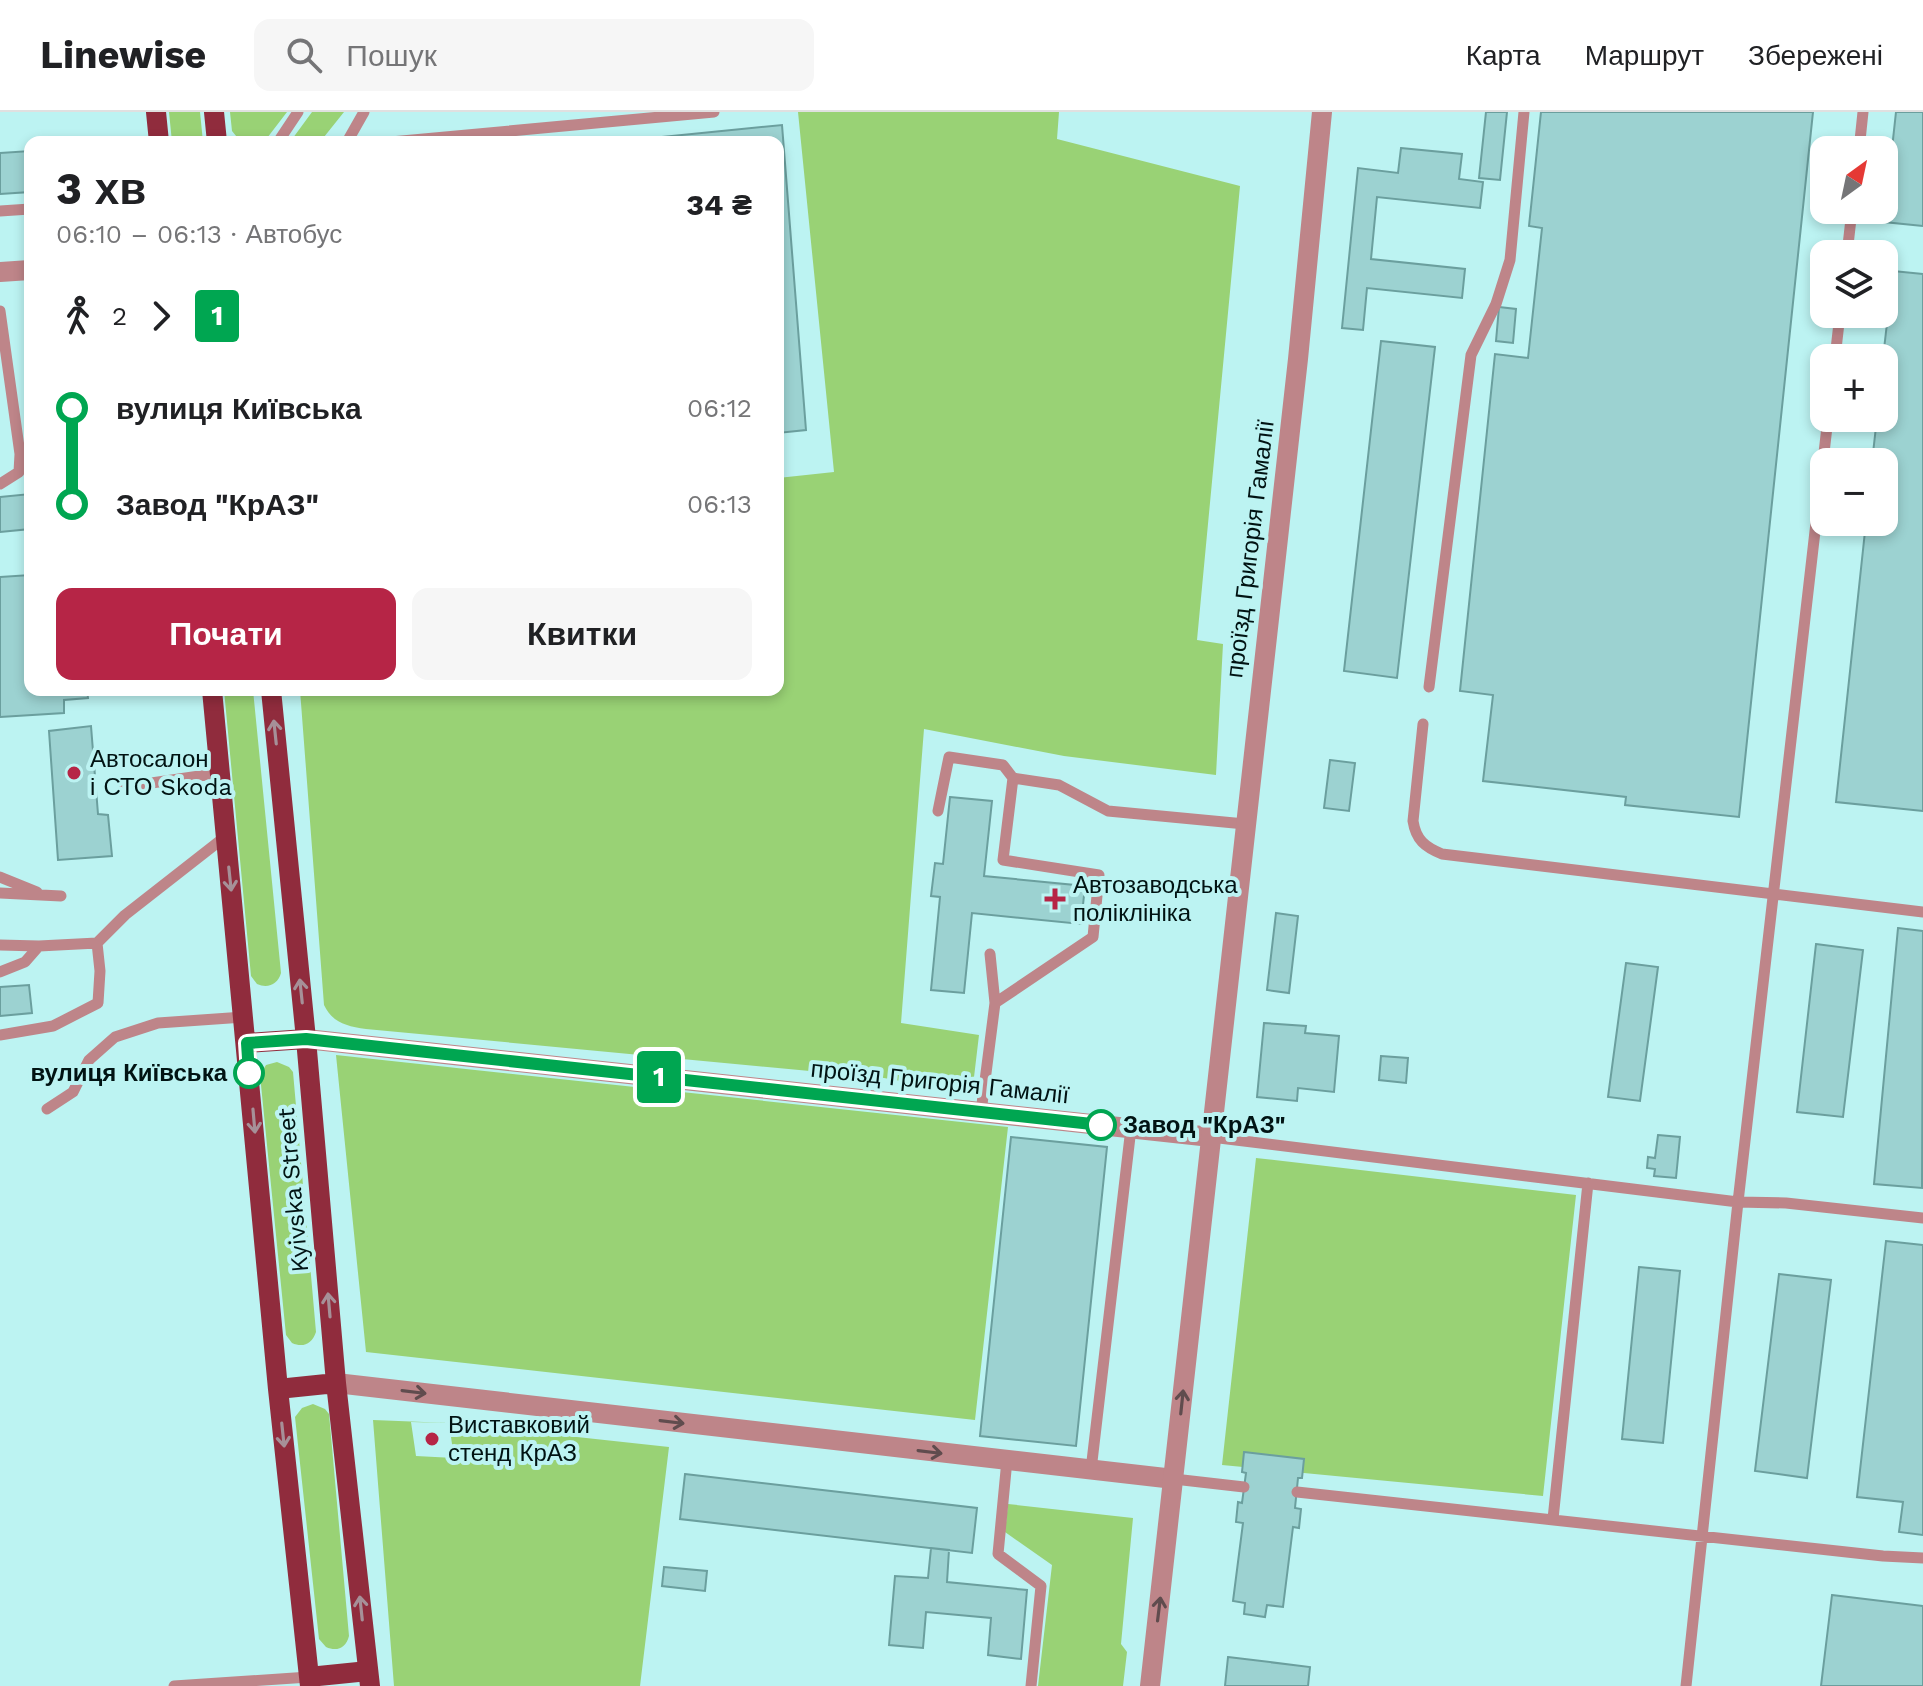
<!DOCTYPE html>
<html lang="uk">
<meta charset="utf-8">
<style>
body{margin:0;font-family:"Work Sans",sans-serif;background:#f6f6f6;color:#202124;height:100vh;display:flex;flex-direction:column;font-size:30px;white-space:nowrap}
*{box-sizing:border-box;margin:0}
p{font-size:26px;color:#757577}
.icon{flex:none;width:44px;height:44px;fill:none;stroke:currentColor;stroke-width:2;stroke-linecap:round;stroke-linejoin:round}
.map{position:relative;flex:1;overflow:hidden}
.side{position:absolute;left:24px;top:24px;width:760px;height:560px;display:flex;flex-direction:column;background:#fff;border-radius:16px;box-shadow:0 4px 12px #0003}
.side>*{flex:none}
.badge{padding:0 16px;border-radius:6px;font-size:28px;line-height:52px}
.needle{width:52px;rotate:33deg}
.controls{position:absolute;left:1810px;top:24px;display:grid;gap:16px}
.controls a{display:grid;place-items:center;width:88px;height:88px;border-radius:16px;background:#fff;box-shadow:0 4px 12px #0003;font-size:40px}
.map>.badge{position:absolute;translate:-50% -50%;box-shadow:0 0 0 4px #fff}
.legs{display:flex;align-items:center;gap:12px;height:88px;padding:0 32px;font-size:26px}
.legs p{margin-inline-start:auto}
.summary{display:flex;align-items:center;justify-content:space-between;height:136px;padding:0 32px}
h1{font-size:44px;font-weight:700;line-height:60px}
.button{display:flex;gap:16px;margin-top:auto;padding:16px 32px}
.button a{flex:1;height:92px;border-radius:16px;background:#b62546;color:#fff;font-size:32px;font-weight:700;line-height:92px;text-align:center}
.button a+a{background:#f6f6f6;color:#202124}
ul{padding:0 32px;list-style:none}
li{display:flex;align-items:center;gap:28px;height:96px;font-size:30px}
li i{display:grid;place-items:center;width:12px;height:100%;margin:0 10px;background:currentColor}
li i::after{content:'';width:20px;height:20px;margin:-10px;border:6px solid;border-radius:50%;background:#fff}
li p{margin-inline-start:auto}
li:first-child i{background:linear-gradient(#0000 50%,currentColor 0)}
li:last-child i{background:linear-gradient(currentColor 50%,#0000 0)}
header{display:flex;align-items:center;gap:48px;box-sizing:border-box;height:112px;padding:0 40px;background:#fff;border-bottom:2px solid #e0e0e0}
header strong{font-size:38px}
nav{display:flex;gap:44px;margin-inline-start:auto;font-size:28px}
.search{width:560px;height:72px;background:#f6f6f6;display:flex;align-items:center;gap:20px;box-sizing:border-box;padding:0 28px;border-radius:16px;color:#757577;font-size:30px}
.map>svg:first-child{display:block}
.green{fill:#99d275;fill-rule:evenodd}
.building{fill:#9cd2d1;stroke:#6b9f9e;stroke-width:2}
.lines{fill:none;stroke-linecap:round;stroke-linejoin:round}
.service{stroke:#be8589;stroke-width:11}
.minor{stroke:#be8589;stroke-width:20}
.tertiary{stroke:#be8589;stroke-width:20}
.primary{stroke:#902c3d;stroke-width:20}
.oneway{stroke:#a69098}
.oneway2{stroke:#604c4e}
.line-1-casing{stroke:#fff;stroke-width:18}
.line-1{stroke:#00a651;stroke-width:12}
.poi-dot{fill:#b62546;stroke:#bcf3f2;stroke-width:3}
.stop-1-dot{fill:#fff;stroke:#00a651;stroke-width:4}
.labels{text-anchor:middle;stroke-width:8;stroke-linejoin:round;paint-order:stroke}
.street-label{font-size:24px;fill:#011313;stroke:#bcf3f2}
.poi-label{font-size:24px;fill:#011313;stroke:#bcf3f2;text-anchor:start}
.stop-label{font-size:24px;font-weight:bold;fill:#011313;stroke:#bcf3f2;text-anchor:end}
</style>
<header>
<strong>Linewise</strong>
<div class="search"><svg class="icon" aria-label="search" viewBox="0 0 24 24"><circle cx="10" cy="10" r="6"/><path d="M15 15l6 6"/></svg>Пошук</div>
<nav><a>Карта</a><a>Маршрут</a><a>Збережені</a></nav>
</header>
<div class="map">
<svg width="1923" height="1574" viewBox="0 0 1923 1574">
<rect width="100%" height="100%" fill="#bcf3f2"/>
<path class="green" d="M169 0H200L203 30H172Z
M230 0H287L264 30H241L232 19Z
M312 0H344L320 30H290Z
M798 0H1059L1057 27 1240 74 1197 528 1223 532 1216 663 1064 644 924 617 901 911 979 923 972 982 884 966 366 917C346 914 333 911 324 893L300 578H778V366L834 360Z
M224 578H253L281 861C278 872 268 877 257 872L251 864Z
M336 943 1008 1015 975 1308 366 1240Z
M277 950 289 955 293 960 316 1220C312 1232 303 1236 292 1231L286 1223 260 963 266 953Z
M1256 1046 1576 1083 1543 1384 1222 1353Z
M313 1292 325 1297 329 1302 349 1524C346 1536 337 1540 326 1535L319 1527 295 1305 302 1296Z
M373 1308 449 1311 669 1335 640 1574H394ZM411 1310 449 1311 454 1346 416 1344Z
M1008 1392 1133 1406 1121 1532 1127 1540 1123 1574H1038L1052 1453 1005 1420Z"/>
<path class="building" d="M1486 0H1507L1500 68 1479 66Z
M1541 0H1813L1739 705 1625 693 1626 685 1483 669 1493 583 1460 579 1495 242 1528 246 1542 116 1529 114Z
M1896 0H1923V114L1884 110Z
M782 13 806 318 778 321V30H612Z
M1401 36 1462 42 1459 67 1483 70 1480 96 1377 85 1371 147 1465 157 1462 186 1367 176 1363 218 1342 216 1358 56 1398 61Z
M30 39V80L0 82V41Z
M1893 159 1923 162V699L1836 690 1866 410H1884V350H1872L1877 306H1884L1883 246Z
M1499 195 1516 197 1513 231 1496 229Z
M1381 229 1435 235 1397 566 1344 559Z
M30 382V417L0 420V385Z
M30 463V578H87L88 586 64 588V601L0 605V465Z
M91 614 98 702 108 703 112 744 58 748 49 619Z
M1330 648 1355 651 1349 699 1324 696Z
M950 685 992 689 984 764 1085 774 1081 812 972 801 964 881 931 878 940 785 931 784 935 751 943 752Z
M1276 801 1298 804 1289 881 1267 878Z
M1898 816 1923 819 1922 1076 1874 1072Z
M1816 832 1863 838 1843 1005 1797 1000Z
M1626 851 1658 855 1640 989 1608 985Z
M29 873 32 901 0 904V875Z
M1264 911 1306 914 1305 921 1339 924 1334 980 1298 976 1297 989 1257 985Z
M1381 944 1408 946 1406 971 1379 968Z
M1658 1023 1680 1025 1676 1066 1654 1064 1655 1057 1647 1056 1648 1045 1655 1046Z
M1011 1025 1107 1035 1076 1334 980 1324Z
M1886 1129 1923 1133V1423L1899 1420 1903 1390 1857 1385Z
M1639 1155 1680 1159 1663 1331 1622 1327Z
M1779 1162 1831 1168 1807 1366 1755 1359Z
M1244 1340 1304 1347 1302 1366H1298L1295 1396 1301 1397 1299 1416 1293 1415 1283 1495 1267 1493 1265 1505 1244 1502 1245 1491 1233 1489 1243 1411 1236 1410 1238 1390 1242 1391 1246 1361 1242 1360Z
M685 1362 977 1396 972 1441 680 1407Z
M931 1436 949 1438 947 1470 1027 1478 1021 1547 988 1543 991 1506 926 1500 923 1536 889 1533 895 1464 928 1466Z
M664 1455 707 1459 705 1479 662 1474Z
M1832 1483 1923 1494V1574H1821Z
M1228 1545 1310 1555 1308 1574H1225Z"/>
<g class="lines">
<path class="service" d="M278 30 298 0
M347 30 364 0
M391 30 714 0
M1859 38 1863 0
M0 99 30 97
M1847 142 1852 98
M0 199 20 342 19 360 0 372
M1835 246 1840 202
M1429 575 1471 243 1496 192 1510 148 1524 0
M1423 612 1413 709C1416 728 1425 735 1442 742L1923 800
M124 675 220 661
M938 699 949 645 1003 653 1013 666 1059 673 1108 699 1245 712
M0 765 37 780
M0 781 61 784
M0 833 39 834
M990 842 995 891
M0 860 25 850 39 834 97 831
M0 923 53 914 98 891 100 859 97 831 125 803 226 724
M47 997 73 980 89 948 115 925 158 911 244 905
M981 1000 995 891 1093 825 1099 763 1003 748 1013 666
M1211 1025 1738 1090 1786 1091 1923 1106
M1007 1348 998 1442 1041 1474 1031 1574
M1091 1358 1131 1016
M1174 1367 1244 1375
M1297 1380 1883 1444 1923 1446
M1553 1407 1588 1071
M174 1574 309 1565
M1686 1574 1738 1090 1828 306"/>
<path class="minor" d="M0 160 30 158
M306 927 1211 1025
M336 1271 1174 1367"/>
<path class="tertiary" d="M1150 1574 1298 247 1322 0"/>
<path class="primary" d="M156 0 159 30
M214 0 217 30
M212 578 278 1277 310 1574
M271 578 306 927 336 1271 370 1574
M247 931 306 927
M278 1277 336 1271
M309 1565 368 1559"/>
</g>
<defs><path id="oneway-shaft" d="M-6 0H5M1.5-3L5.5 0L1.5 3" fill="none" stroke-width="1.6" stroke-linecap="round" stroke-linejoin="round" transform="scale(2)"/></defs>
<g class="oneway">
<use href="#oneway-shaft" transform="translate(275 620) rotate(-96)"/>
<use href="#oneway-shaft" transform="translate(230 767) rotate(84)"/>
<use href="#oneway-shaft" transform="translate(301 879) rotate(-96)"/>
<use href="#oneway-shaft" transform="translate(254 1009) rotate(85)"/>
<use href="#oneway-shaft" transform="translate(329 1193) rotate(-95)"/>
<use href="#oneway-shaft" transform="translate(283 1323) rotate(84)"/>
<use href="#oneway-shaft" transform="translate(361 1496) rotate(-96)"/>
</g>
<g class="oneway2">
<use href="#oneway-shaft" transform="translate(414 1280) rotate(7)"/>
<use href="#oneway-shaft" transform="translate(1182 1290) rotate(-84)"/>
<use href="#oneway-shaft" transform="translate(672 1310) rotate(7)"/>
<use href="#oneway-shaft" transform="translate(930 1340) rotate(7)"/>
<use href="#oneway-shaft" transform="translate(1159 1497) rotate(-83)"/>
</g>
<g class="lines">
<g class="line-1-casing">
<path id="line-1" d="M249 961 247 931 306 927 1101 1013"/>
</g>
<use href="#line-1" class="line-1"/>
</g>
<g class="poi-dot">
<circle cx="74" cy="661" r="8"/>
<path d="M1051 775h8v8h8v8h-8v8h-8v-8h-8v-8h8z"/>
<circle cx="432" cy="1327" r="8"/>
</g>
<g class="stop-1-dot">
<circle cx="249" cy="961" r="14"/>
<circle cx="1101" cy="1013" r="14"/>
</g>
<g class="labels">
<g class="street-label">
<text transform="translate(1250 437) rotate(-83)" y="8">проїзд Григорія Гамалії</text>
<text transform="translate(940 970) rotate(6)" y="8">проїзд Григорія Гамалії</text>
<text transform="translate(293 1078) rotate(-95)" y="8">Kyivska Street</text>
</g>
<g class="poi-label">
<text x="90" y="655">Автосалон<tspan x="90" dy="28">і СТО Skoda</tspan></text>
<text x="1073" y="781">Автозаводська<tspan x="1073" dy="28">поліклініка</tspan></text>
<text x="448" y="1321">Виставковий<tspan x="448" dy="28">стенд КрАЗ</tspan></text>
</g>
<g class="stop-label">
<text x="227" y="969">вулиця Київська</text>
<text x="1123" y="1021" text-anchor="start">Завод "КрАЗ"</text>
</g>
</g>
</svg>
<div class="controls">
<a><svg class="needle" viewBox="-14 -14 28 28"><path d="M0-13l5 13h-10z" fill="#e53935"/><path d="M0 13l5-13h-10z" fill="#757577"/></svg></a>
<a><svg class="icon" aria-label="layers" viewBox="0 0 24 24"><path d="M12 4l9 5-9 5-9-5zM3 14l9 5 9-5"/></svg></a>
<a>+</a>
<a>−</a>
</div>
<b class="badge" style="left:659px;top:965px;background:#00a651;color:#fff">1</b>
<section class="side">
<div class="summary"><div><h1>3 хв</h1><p>06:10 – 06:13 · Автобус</p></div><b>34 ₴</b></div>
<div class="legs"><svg class="icon" aria-label="walk" viewBox="0 0 24 24"><circle cx="13" cy="4" r="2"/><path d="M13 8l-2 6 4 7M11 14l-3 7M7 12l3-4h3l4 4"/></svg>2<svg class="icon" aria-label="forward" viewBox="0 0 24 24"><path d="M9 5l7 7-7 7"/></svg><b class="badge" style="background:#00a651;color:#fff">1</b></div>
<ul>
<li><i style="color:#00a651"></i><b>вулиця Київська</b><p>06:12</p></li>
<li><i style="color:#00a651"></i><b>Завод &quot;КрАЗ&quot;</b><p>06:13</p></li>
</ul>
<div class="button"><a>Почати</a><a>Квитки</a></div>
</section>
</div>
